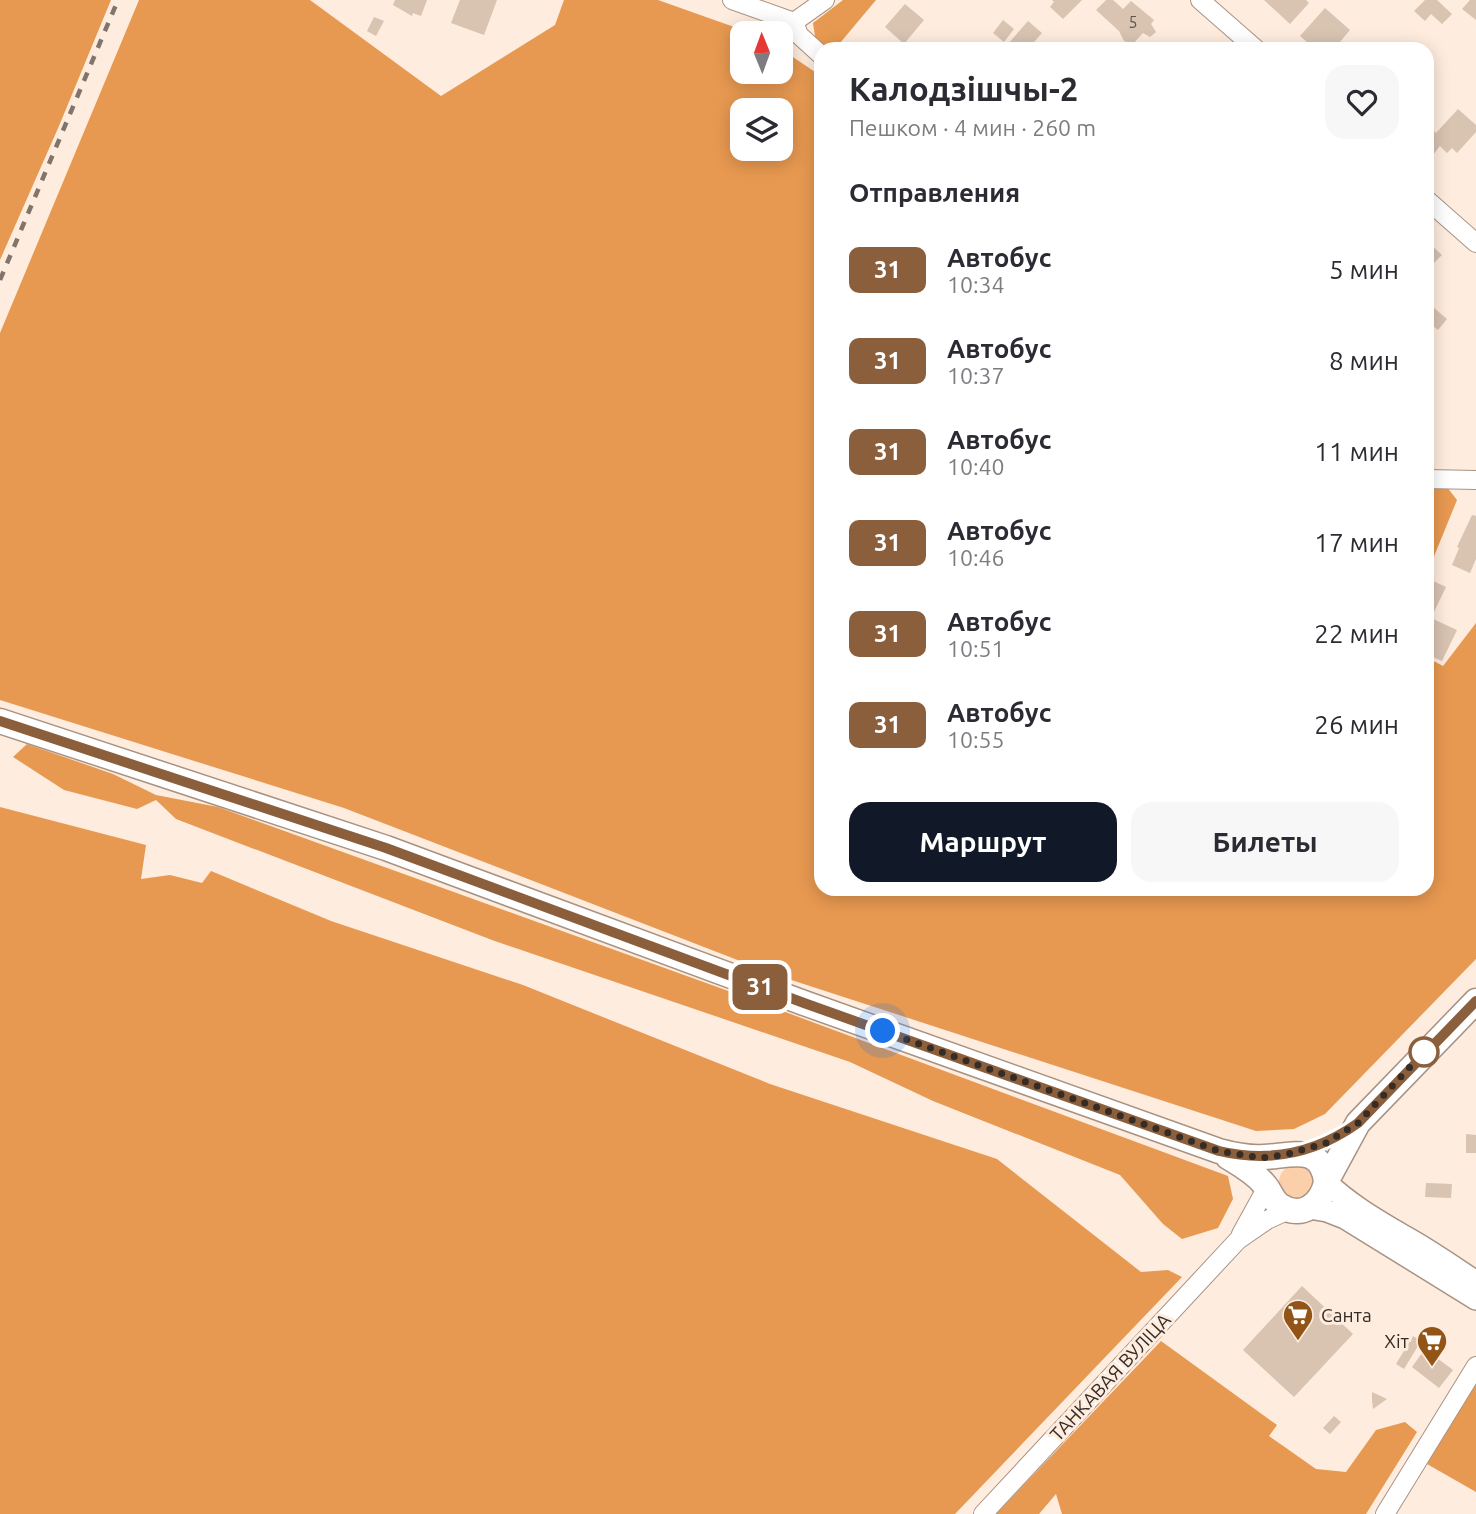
<!DOCTYPE html>
<html lang="ru">
<meta charset="utf-8">
<style>
body{margin:0;font-family:Ubuntu,sans-serif;background:#f7f7f7;color:#2b2b33;height:100vh;display:flex;flex-direction:column;font-size:26px;white-space:nowrap}
*{box-sizing:border-box;margin:0}
p{font-size:23px;color:#7c7c81}
.icon{flex:none;width:38px;height:38px;fill:none;stroke:currentColor;stroke-width:2;stroke-linecap:round;stroke-linejoin:round}
.map{position:relative;flex:1;overflow:hidden}
.side{position:absolute;left:814px;top:42px;width:620px;height:854px;display:flex;flex-direction:column;background:#fff;border-radius:21px;box-shadow:0 4px 18px #0003}
.side>*{flex:none}
.badge{padding:0 14px;border-radius:10px;font-size:24px;line-height:46px}
.needle{width:46px;rotate:359deg}
.buttons{position:absolute;left:730px;top:21px;display:grid;gap:14px}
.buttons a{display:grid;place-items:center;width:63px;height:63px;border-radius:14px;background:#fff;box-shadow:0 4px 18px #0003;font-size:35px}
.you{position:absolute;width:35px;height:35px;margin:-18px;border:5px solid #fff;border-radius:50%;background:#1a73e8;box-shadow:0 0 0 10px #1a73e833}
.map>.badge{position:absolute;translate:-50% -50%;box-shadow:0 0 0 4px #fff}
h2{padding:0 35px;font-size:26px;line-height:63px}
.round{display:grid;place-items:center;flex:none;width:74px;height:74px;border-radius:21px;background:#f7f7f7}
.headline{display:flex;align-items:center;justify-content:space-between;height:119px;padding:0 35px}
h1{font-size:33px;font-weight:700;line-height:52px}
.button{display:flex;gap:14px;margin-top:auto;padding:14px 35px}
.button a{flex:1;height:80px;border-radius:21px;background:#111827;color:#fff;font-size:28px;font-weight:700;line-height:80px;text-align:center}
.button a+a{background:#f7f7f7;color:#2b2b33}
ul{padding:0;list-style:none}
li{display:flex;align-items:center;gap:21px;height:91px;padding:0 35px}
li div{flex:1}
li b{display:block;font-size:26px}
li em{font-style:normal}
li .badge{min-width:77px;font-weight:700;text-align:center}
.map>svg:first-child{display:block}
.green{fill:#fccfab}
.forest{fill:#e89951;fill-rule:evenodd}
.building{fill:#d9c3b1}
.lines{fill:none;stroke-linecap:round;stroke-linejoin:round}
.minor-casing{stroke:#a89383;stroke-width:20}
.tertiary-casing{stroke:#a89383;stroke-width:24}
.secondary-casing{stroke:#a89383;stroke-width:27}
.minor{stroke:#fff;stroke-width:18}
.tertiary{stroke:#fff;stroke-width:21}
.secondary{stroke:#fff;stroke-width:24}
.rail{stroke:#81746b;stroke-width:4.5;stroke-dasharray:9 9;stroke-linecap:butt}
.line-casing{stroke:#fff;stroke-width:16}
.line{stroke:#8b5e3c;stroke-width:10}
.walk{stroke:#352c26;stroke-width:7;stroke-dasharray:0 12.6}
.stop-dot{fill:#fff;stroke:#8b5e3c;stroke-width:3.5}
.labels{text-anchor:middle;stroke-width:6;stroke-linejoin:round;paint-order:stroke}
.number-label{font-size:16px;fill:#5e5249}
.poi-label{font-size:19px;fill:#352c26;stroke:#feecde;text-anchor:start}
.street-label{font-size:19px;fill:#352c26;stroke:#feecde}
</style>
<div class="map">
<svg width="1476" height="1514" viewBox="0 0 1476 1514">
<rect width="100%" height="100%" fill="#feecde"/>
<path class="green" d="M1279 1182a17 17 0 1 1 34 0a17 17 0 1 1-34 0Z"/>
<path class="forest" d="M0 0H111L59 126 0 260Z
M139 0H310L441 96 555 25 564 0H658L751 33H742V72H780L781 49 821 76V889H1426V657L1443 666 1476 623V959L1325 1114 1294 1129 1256 1131 779 976 344 808 0 700V333ZM742 110H780V149H742Z
M843 0H876L835 49H825L816 43 813 23Z
M1426 460 1457 500 1426 576Z
M27 744 113 774 156 795 218 807 734 993 1228 1176 1233 1199 1218 1228 1182 1239 1163 1224 1120 1175 933 1101 850 1062 492 940 176 819 156 800 137 809 64 790 13 757Z
M0 807 146 845 141 879 170 875 202 883 211 871 331 921 523 985 770 1084 997 1159 1141 1272 1168 1270 1182 1277 955 1514H0Z
M1161 1341 1277 1425 1269 1436 1316 1469 1346 1472 1376 1430 1405 1422 1417 1432 1366 1514H1062L1056 1494 1039 1514H996Z
M1476 1378V1492L1427 1464Z"/>
<path class="building" d="M395 0H427L421 16 413 13 412 16 393 5Z
M460 0H497L484 35 451 23Z
M1052 0H1082L1063 19 1050 7 1054 2Z
M1106 0H1113L1123 9 1131 1 1154 20 1151 24 1156 32 1150 37 1143 33 1133 44 1124 41 1119 31 1096 10Z
M1264 0H1306L1309 3 1290 24Z
M1425 0H1437L1452 14 1442 24 1431 14 1425 21 1414 11Z
M1470 0H1476V20L1462 9Z
M905 4 924 20 904 44 885 27Z
M1325 8 1350 30 1334 49H1315L1300 36Z
M374 17 384 21 376 36 367 31Z
M1003 20 1014 29 1004 42 993 33Z
M1028 21 1042 33 1028 49H1013L1008 44Z
M1458 109 1476 125V132L1457 153 1452 148 1447 153 1440 146 1433 155 1426 149V135L1432 129 1436 133Z
M1426 240 1442 255 1426 271Z
M1433 307 1447 319 1438 330 1426 320Z
M1472 515 1476 516V559L1470 573 1452 565 1459 548 1457 547Z
M1431 580 1446 587 1431 618 1457 630 1442 661 1426 654V591Z
M1466 1134 1476 1135V1153H1466Z
M1426 1183 1452 1184 1451 1198 1425 1197Z
M1302 1286 1353 1334 1294 1397 1243 1350Z
M1413 1336 1421 1341 1404 1369 1396 1364Z
M1425 1349 1453 1370 1439 1388 1412 1367Z
M1372 1392 1387 1399 1373 1409 1372 1400Z
M1334 1416 1341 1422 1330 1434 1323 1428Z"/>
<g class="lines">
<g class="minor-casing">
<path id="minor" d="M732 0 794 22
M1200 0 1256 49
M794 22 799 35 821 55
M794 22 825 0
M1426 199 1476 243
M1426 479 1476 480
M1241 1234 1267 1187
M983 1514 1238 1240 1267 1220 1289 1210
M1385 1514 1476 1366"/>
</g>
<g class="tertiary-casing">
<path id="tertiary" d="M1326 1182C1349 1204 1375 1219 1402 1235 1428 1249 1452 1266 1476 1282
M1309 1208 1327 1211 1345 1218 1476 1299"/>
</g>
<g class="secondary-casing">
<path id="secondary" d="M0 721 386 848 804 1003 1219 1151C1234 1155 1249 1158 1264 1157 1290 1156 1322 1143 1326 1182
M1228 1157C1241 1165 1254 1172 1264 1184 1271 1191 1272 1201 1281 1206 1302 1220 1322 1203 1326 1182L1358 1123 1476 1001"/>
</g>
<use href="#minor" class="minor"/>
<use href="#tertiary" class="tertiary"/>
<use href="#secondary" class="secondary"/>
<path class="rail" d="M0 280 118 0"/>
</g>
<g class="lines">
<g class="line-casing">
<path id="line" d="M0 721 386 848 804 1003 1219 1151C1270 1163 1316 1153 1358 1123L1476 1001"/>
</g>
<use href="#line" class="line"/>
<path class="walk" d="M883 1031 1219 1151 1262 1158 1288 1154 1326 1143 1358 1123 1424 1052"/>
</g>
<defs>
<g id="supermarket-pin" transform="scale(1.575)"><path d="M0 17L-7.5 6A9.5 9.5 0 1 1 7.5 6Z" fill="#925517" stroke="#feecde"/><path d="M-6-5.5h2.5l.6 2H6L4.5 2H-2.5L-4.4-4H-6ZM-1.5 3.2a1.3 1.3 0 1 0 .1 0ZM3 3.2a1.3 1.3 0 1 0 .1 0Z" fill="#fff"/></g>
</defs>
<g fill-rule="evenodd">
<use href="#supermarket-pin" x="1298" y="1315"/>
<use href="#supermarket-pin" x="1432" y="1341"/>
</g>
<circle class="stop-dot" cx="1424" cy="1052" r="14"/>
<g class="labels">
<g class="number-label">
<text x="1133" y="28">5</text>
</g>
<g class="poi-label">
<text x="1321" y="1322">Санта</text>
<text x="1409" y="1348" text-anchor="end">Хіт</text>
</g>
<g class="street-label">
<text transform="translate(1110 1377) rotate(-47)" y="7">ТАНКАВАЯ ВУЛІЦА</text>
</g>
</g>
</svg>
<div class="buttons">
<a><svg class="needle" viewBox="-14 -14 28 28"><path d="M0-13l5 13h-10z" fill="#e53935"/><path d="M0 13l5-13h-10z" fill="#7c7c81"/></svg></a>
<a><svg class="icon" aria-label="layers" viewBox="0 0 24 24"><path d="M12 4l9 5-9 5-9-5zM3 14l9 5 9-5"/></svg></a>
</div>
<div class="you" style="left:883px;top:1031px"></div>
<b class="badge" style="left:760px;top:987px;background:#8b5e3c;color:#fff">31</b>
<section class="side">
<div class="headline"><div><h1>Калодзішчы-2</h1><p>Пешком · 4 мин · 260 m</p></div><a class="round"><svg class="icon" aria-label="heart" viewBox="0 0 24 24"><path d="M12 20l-8-8c-3-5 5-10 8-4 3-6 11-1 8 4z"/></svg></a></div>
<h2>Отправления</h2>
<ul>
<li><span class="badge" style="background:#8b5e3c;color:#fff">31</span><div><b>Автобус</b><p>10:34</p></div><em>5 мин</em></li>
<li><span class="badge" style="background:#8b5e3c;color:#fff">31</span><div><b>Автобус</b><p>10:37</p></div><em>8 мин</em></li>
<li><span class="badge" style="background:#8b5e3c;color:#fff">31</span><div><b>Автобус</b><p>10:40</p></div><em>11 мин</em></li>
<li><span class="badge" style="background:#8b5e3c;color:#fff">31</span><div><b>Автобус</b><p>10:46</p></div><em>17 мин</em></li>
<li><span class="badge" style="background:#8b5e3c;color:#fff">31</span><div><b>Автобус</b><p>10:51</p></div><em>22 мин</em></li>
<li><span class="badge" style="background:#8b5e3c;color:#fff">31</span><div><b>Автобус</b><p>10:55</p></div><em>26 мин</em></li>
</ul>
<div class="button"><a>Маршрут</a><a>Билеты</a></div>
</section>
</div>
